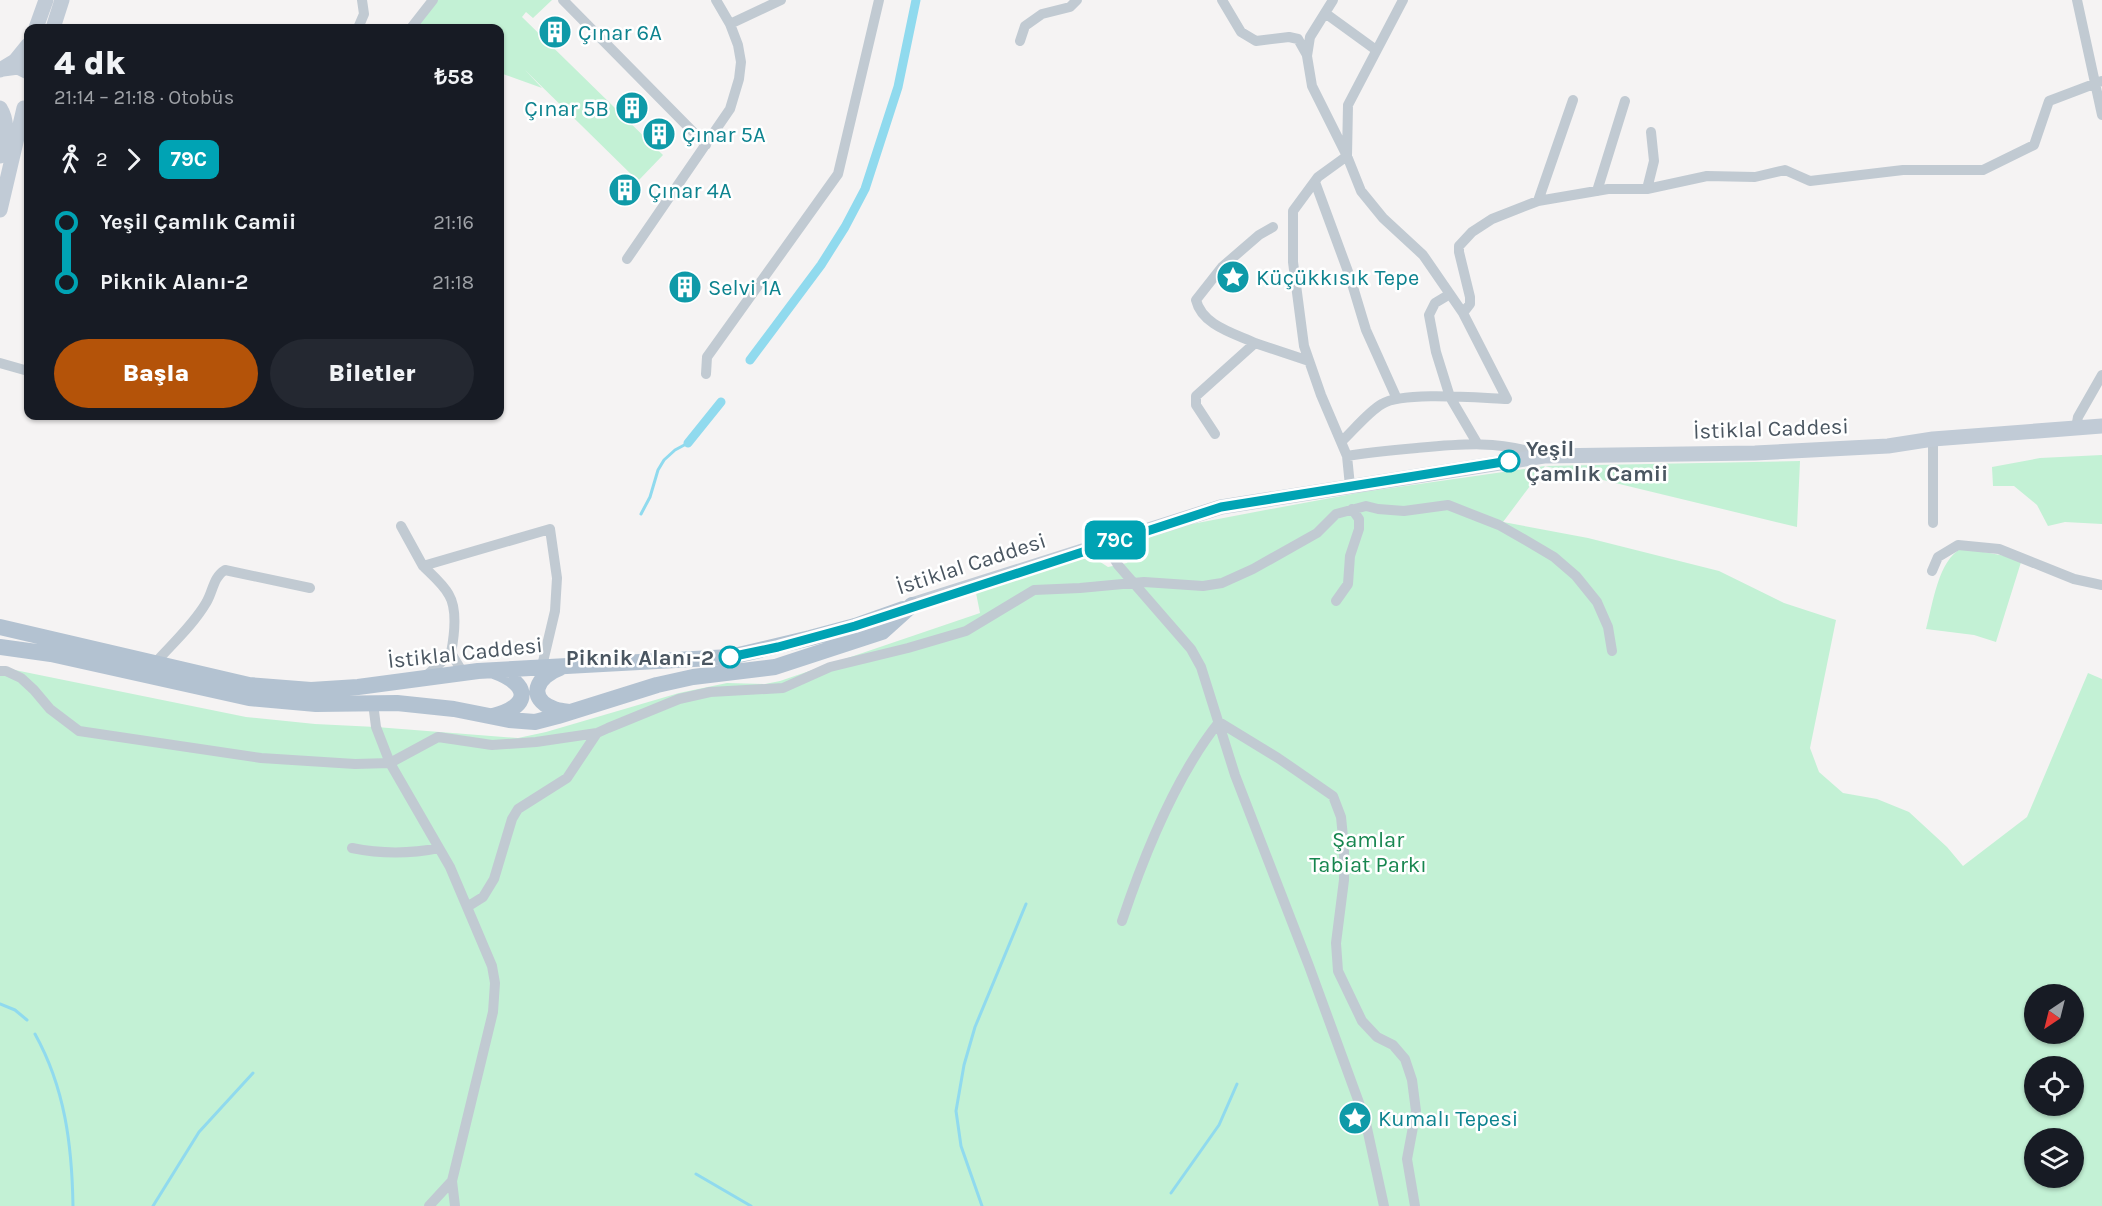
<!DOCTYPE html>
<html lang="tr">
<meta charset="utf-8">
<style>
body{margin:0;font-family:Karla,sans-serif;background:#242831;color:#f1f3f6;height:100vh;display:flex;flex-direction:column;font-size:22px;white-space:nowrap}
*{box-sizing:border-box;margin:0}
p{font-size:20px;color:#9ea1a6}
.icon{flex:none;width:33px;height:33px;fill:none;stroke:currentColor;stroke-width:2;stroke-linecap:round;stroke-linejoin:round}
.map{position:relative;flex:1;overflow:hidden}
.details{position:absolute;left:24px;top:24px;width:480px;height:396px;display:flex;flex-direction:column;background:#171b24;border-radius:12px;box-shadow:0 2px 4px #0004}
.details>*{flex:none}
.badge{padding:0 12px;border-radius:9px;font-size:21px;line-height:39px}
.needle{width:39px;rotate:215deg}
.controls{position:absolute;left:2024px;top:984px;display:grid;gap:12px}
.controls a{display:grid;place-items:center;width:60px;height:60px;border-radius:50%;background:#171b24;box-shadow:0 2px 4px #0004;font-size:30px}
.map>.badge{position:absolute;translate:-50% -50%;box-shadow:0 0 0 3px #fff}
.legs{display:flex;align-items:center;gap:9px;height:66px;padding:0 30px;font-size:20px}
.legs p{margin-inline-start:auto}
.headline{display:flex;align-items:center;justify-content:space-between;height:102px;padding:0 30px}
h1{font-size:33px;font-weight:800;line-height:45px}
.cta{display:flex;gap:12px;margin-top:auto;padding:12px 30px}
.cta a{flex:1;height:69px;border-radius:36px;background:#b45309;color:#fff;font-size:24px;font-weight:800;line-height:69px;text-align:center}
.cta a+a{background:#242831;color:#f1f3f6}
ul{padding:0 30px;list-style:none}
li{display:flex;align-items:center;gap:21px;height:60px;font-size:22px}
li i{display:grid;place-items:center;width:9px;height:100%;margin:0 8px;background:currentColor}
li i::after{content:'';width:15px;height:15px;margin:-8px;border:4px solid;border-radius:50%;background:#171b24}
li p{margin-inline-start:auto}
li:first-child i{background:linear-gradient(#0000 50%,currentColor 0)}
li:last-child i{background:linear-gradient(currentColor 50%,#0000 0)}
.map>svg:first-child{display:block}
.green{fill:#c3f1d5;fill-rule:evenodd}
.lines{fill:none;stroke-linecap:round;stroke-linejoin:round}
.stream{stroke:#90daee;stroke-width:3}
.canal{stroke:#90daee;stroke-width:9}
.street{stroke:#c1cad2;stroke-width:10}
.secondary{stroke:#c1cbd6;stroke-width:15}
.primary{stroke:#b3c2d1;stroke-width:16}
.line-1-casing{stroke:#fff;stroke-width:14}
.line-1{stroke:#00a3b4;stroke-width:9}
.stop-1-dot{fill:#fff;stroke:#00a3b4;stroke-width:3}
.labels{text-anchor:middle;stroke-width:5;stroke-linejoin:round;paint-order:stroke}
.culture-label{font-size:22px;fill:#0d838f;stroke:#fff;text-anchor:start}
.street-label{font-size:22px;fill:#4a5661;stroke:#fff}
.stop-label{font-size:22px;font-weight:bold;fill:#4a5661;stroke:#fff;text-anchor:start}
.park-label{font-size:22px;fill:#17864f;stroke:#fff}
</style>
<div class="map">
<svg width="2102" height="1206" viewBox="0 0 2102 1206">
<rect width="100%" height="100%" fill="#f5f3f3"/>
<path class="green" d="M433 0H552L533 18 526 12 522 17 663 155 638 181 525 70 542 88 500 73V41L504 36 500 32V28H411Z
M2102 455V524L2065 522 2048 526 2037 505 2014 486H1993L1992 467 2040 458Z
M1800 461 1797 527 1545 466 1503 522 1588 538 1719 571 1784 603 1836 620 1810 748 1819 772 1843 793 1877 799 1909 812 1947 847 1963 866 2027 817 2088 673 2102 679V1206H0V667L246 717 315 724 376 727 518 738 546 732 679 693 727 683 765 684 780 681 980 613 976 593 1091 556 1108 567 1127 563 1138 541 1192 524 1255 512 1363 492 1545 466ZM2034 994H2073V1034H2034ZM2034 1066H2073V1106H2034ZM2034 1138H2073V1178H2034Z
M1962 548 2022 559 1996 642 1974 635 1926 629C1933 604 1938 560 1962 548Z"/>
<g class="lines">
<path class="stream" d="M641 514 650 497 658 470 664 460 675 450 688 443
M0 1004 15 1010 27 1020
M35 1034C65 1088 72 1145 73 1206
M696 1174 751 1206
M1171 1193 1219 1125 1237 1084
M153 1206 199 1132 253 1073
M982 1206 961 1146 956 1111 964 1065 975 1027 1026 904"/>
<path class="canal" d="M750 360 821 265 845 227 865 189 898 87 916 0
M688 443 721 402"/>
<path class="street" d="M563 0 706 145
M1222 0 1241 32 1256 41 1289 37 1298 39 1307 55
M1333 0 1310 37 1307 56 1312 86 1347 156 1361 191 1383 218 1423 255 1463 313 1507 399C1481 398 1402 391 1382 404 1369 411 1352 432 1341 442
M2077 0 2102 115
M1325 13 1376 50
M730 24 781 0
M358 28 364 14 362 0
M411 28 433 0
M1020 41 1025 26 1042 14 1070 7 1077 0
M1315 182 1350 277 1366 330 1397 399
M1647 189 1654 161 1651 132
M1597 191 1625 101
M1538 201 1573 100
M627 259 730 109 739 79 741 62 738 45 730 24 716 0
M1450 294 1435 303 1429 315 1436 352 1450 397 1477 443
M1463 313 1470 304V297L1459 252V246L1472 232 1492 219 1538 201 1608 189H1647L1707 176 1755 177 1785 170 1810 181 1903 170H1983L2034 145 2049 101 2102 81
M1255 343C1233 333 1202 325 1196 300L1222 267 1259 235 1273 227
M0 363 28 371
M706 374 707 357 838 174 879 0
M2076 428 2078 417 2102 375
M1215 434 1196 405V396L1255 343 1309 361
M1933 439V523
M1347 456C1370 452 1393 450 1417 448 1460 444 1500 440 1541 455
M1350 486 1347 456 1321 395 1304 346 1293 262V211L1318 177 1347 156 1348 105 1403 0
M401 526 423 566
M1105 543 1118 565 1191 649 1201 667 1235 775 1309 966 1365 1119 1384 1206
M1932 571 1938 557 1958 545 1999 549 2074 579 2102 585
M1336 601 1348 584 1350 556 1359 529V519L1352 509
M451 653C454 637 458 610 449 595 443 584 432 575 423 566L550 529 557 578 555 611 542 666
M156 662C173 643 193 625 206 603 213 592 213 577 225 570L310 588
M0 671H6L21 678 34 690 50 709 79 731 261 758 355 764 390 763 438 737 492 745 536 742 597 733
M424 678 451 653 463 673
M373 703 376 727 390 763 450 867 492 966 495 983 493 1012 452 1181 429 1206
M352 848C381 854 410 854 439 848
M467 907 483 897 494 879 512 819 518 809 567 778 597 733 608 728 679 699 710 692 783 688 830 667 908 648 966 631 1034 590 1080 588 1144 582 1203 586 1222 583 1253 569 1317 533 1336 514 1366 506 1378 509 1404 511 1448 505 1499 525 1527 541 1554 557 1576 576 1597 602 1608 627 1612 651
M1122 921C1144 855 1175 777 1219 722L1278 758 1333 796 1341 817 1344 847V880L1336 943 1338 971 1362 1021 1377 1037 1393 1045 1405 1059 1412 1080 1416 1111 1407 1159 1415 1206
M452 1181 455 1206"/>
<path class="secondary" d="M36 28 46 0
M53 28 62 0
M3 69 18 67 28 72
M0 70 15 61 28 45
M0 108C10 124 4 139 0 156
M0 210 24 108
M912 605 1221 507 1544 456 1755 453 1888 446 1933 439 2102 426"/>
<path class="primary" d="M0 627 249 685 311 690 358 687 478 671 730 657 810 638 855 626 903 609
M0 647 51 654 249 698 316 704 397 703 454 709 509 720 535 722 558 716 657 685 693 677 775 667 882 632 912 605
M560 668C537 676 526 698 554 709 558 711 565 711 569 712
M493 716C532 706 530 684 494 671"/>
</g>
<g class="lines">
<g class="line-1-casing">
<path id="line-1" d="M730 657 778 647 855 626 1221 507 1509 461"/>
</g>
<use href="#line-1" class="line-1"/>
</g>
<defs>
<g id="building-disc" transform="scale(1.725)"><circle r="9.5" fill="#0f9aa8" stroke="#fff"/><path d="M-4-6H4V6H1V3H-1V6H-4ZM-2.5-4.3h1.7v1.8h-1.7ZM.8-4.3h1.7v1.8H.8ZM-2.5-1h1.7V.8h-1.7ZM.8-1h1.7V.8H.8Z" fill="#fff"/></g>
<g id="sight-disc" transform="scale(1.725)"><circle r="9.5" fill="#0f9aa8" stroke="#fff"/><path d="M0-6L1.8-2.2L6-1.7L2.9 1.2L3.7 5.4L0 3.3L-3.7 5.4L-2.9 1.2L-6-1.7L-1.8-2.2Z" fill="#fff"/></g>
</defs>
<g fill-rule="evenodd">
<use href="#building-disc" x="555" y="32"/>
<use href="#building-disc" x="632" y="108"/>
<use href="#building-disc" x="659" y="134"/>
<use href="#building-disc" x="625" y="190"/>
<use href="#sight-disc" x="1233" y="277"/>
<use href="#building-disc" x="685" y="287"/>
<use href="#sight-disc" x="1355" y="1118"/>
</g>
<g class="stop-1-dot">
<circle cx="1509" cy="461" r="10"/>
<circle cx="730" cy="657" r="10"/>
</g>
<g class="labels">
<g class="culture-label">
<text x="578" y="40">Çınar 6A</text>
<text x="609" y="116" text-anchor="end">Çınar 5B</text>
<text x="682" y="142">Çınar 5A</text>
<text x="648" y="198">Çınar 4A</text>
<text x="1256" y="285">Küçükkısık Tepe</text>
<text x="708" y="295">Selvi 1A</text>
<text x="1378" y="1126">Kumalı Tepesi</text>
</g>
<g class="street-label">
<text transform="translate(1771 428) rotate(-2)" y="8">İstiklal Caddesi</text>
<text transform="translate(971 563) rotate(-18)" y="8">İstiklal Caddesi</text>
<text transform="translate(465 652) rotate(-6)" y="8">İstiklal Caddesi</text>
</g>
<g class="stop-label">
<text x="1526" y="456">Yeşil<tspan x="1526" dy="25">Çamlık Camii</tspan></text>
<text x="714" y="665" text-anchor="end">Piknik Alanı-2</text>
</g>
<g class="park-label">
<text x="1368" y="847">Şamlar<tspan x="1368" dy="25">Tabiat Parkı</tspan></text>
</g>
</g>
</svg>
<div class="controls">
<a><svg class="needle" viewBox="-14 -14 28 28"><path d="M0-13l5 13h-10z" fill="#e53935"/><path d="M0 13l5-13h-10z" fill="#9ea1a6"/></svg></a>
<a><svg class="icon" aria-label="locate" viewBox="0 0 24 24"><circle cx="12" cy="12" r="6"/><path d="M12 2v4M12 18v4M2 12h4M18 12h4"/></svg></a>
<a><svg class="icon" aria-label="layers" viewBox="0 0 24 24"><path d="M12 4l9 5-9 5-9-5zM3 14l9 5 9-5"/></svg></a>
</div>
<b class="badge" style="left:1115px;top:540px;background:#00a3b4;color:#fff">79C</b>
<section class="details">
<div class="headline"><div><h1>4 dk</h1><p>21:14 – 21:18 · Otobüs</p></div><b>₺58</b></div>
<div class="legs"><svg class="icon" aria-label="walk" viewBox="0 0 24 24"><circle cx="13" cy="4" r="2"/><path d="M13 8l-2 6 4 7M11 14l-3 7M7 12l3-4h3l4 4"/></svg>2<svg class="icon" aria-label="forward" viewBox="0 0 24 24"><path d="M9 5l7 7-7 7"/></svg><b class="badge" style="background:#00a3b4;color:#fff">79C</b></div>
<ul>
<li><i style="color:#00a3b4"></i><b>Yeşil Çamlık Camii</b><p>21:16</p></li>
<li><i style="color:#00a3b4"></i><b>Piknik Alanı-2</b><p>21:18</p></li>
</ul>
<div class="cta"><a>Başla</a><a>Biletler</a></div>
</section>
</div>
